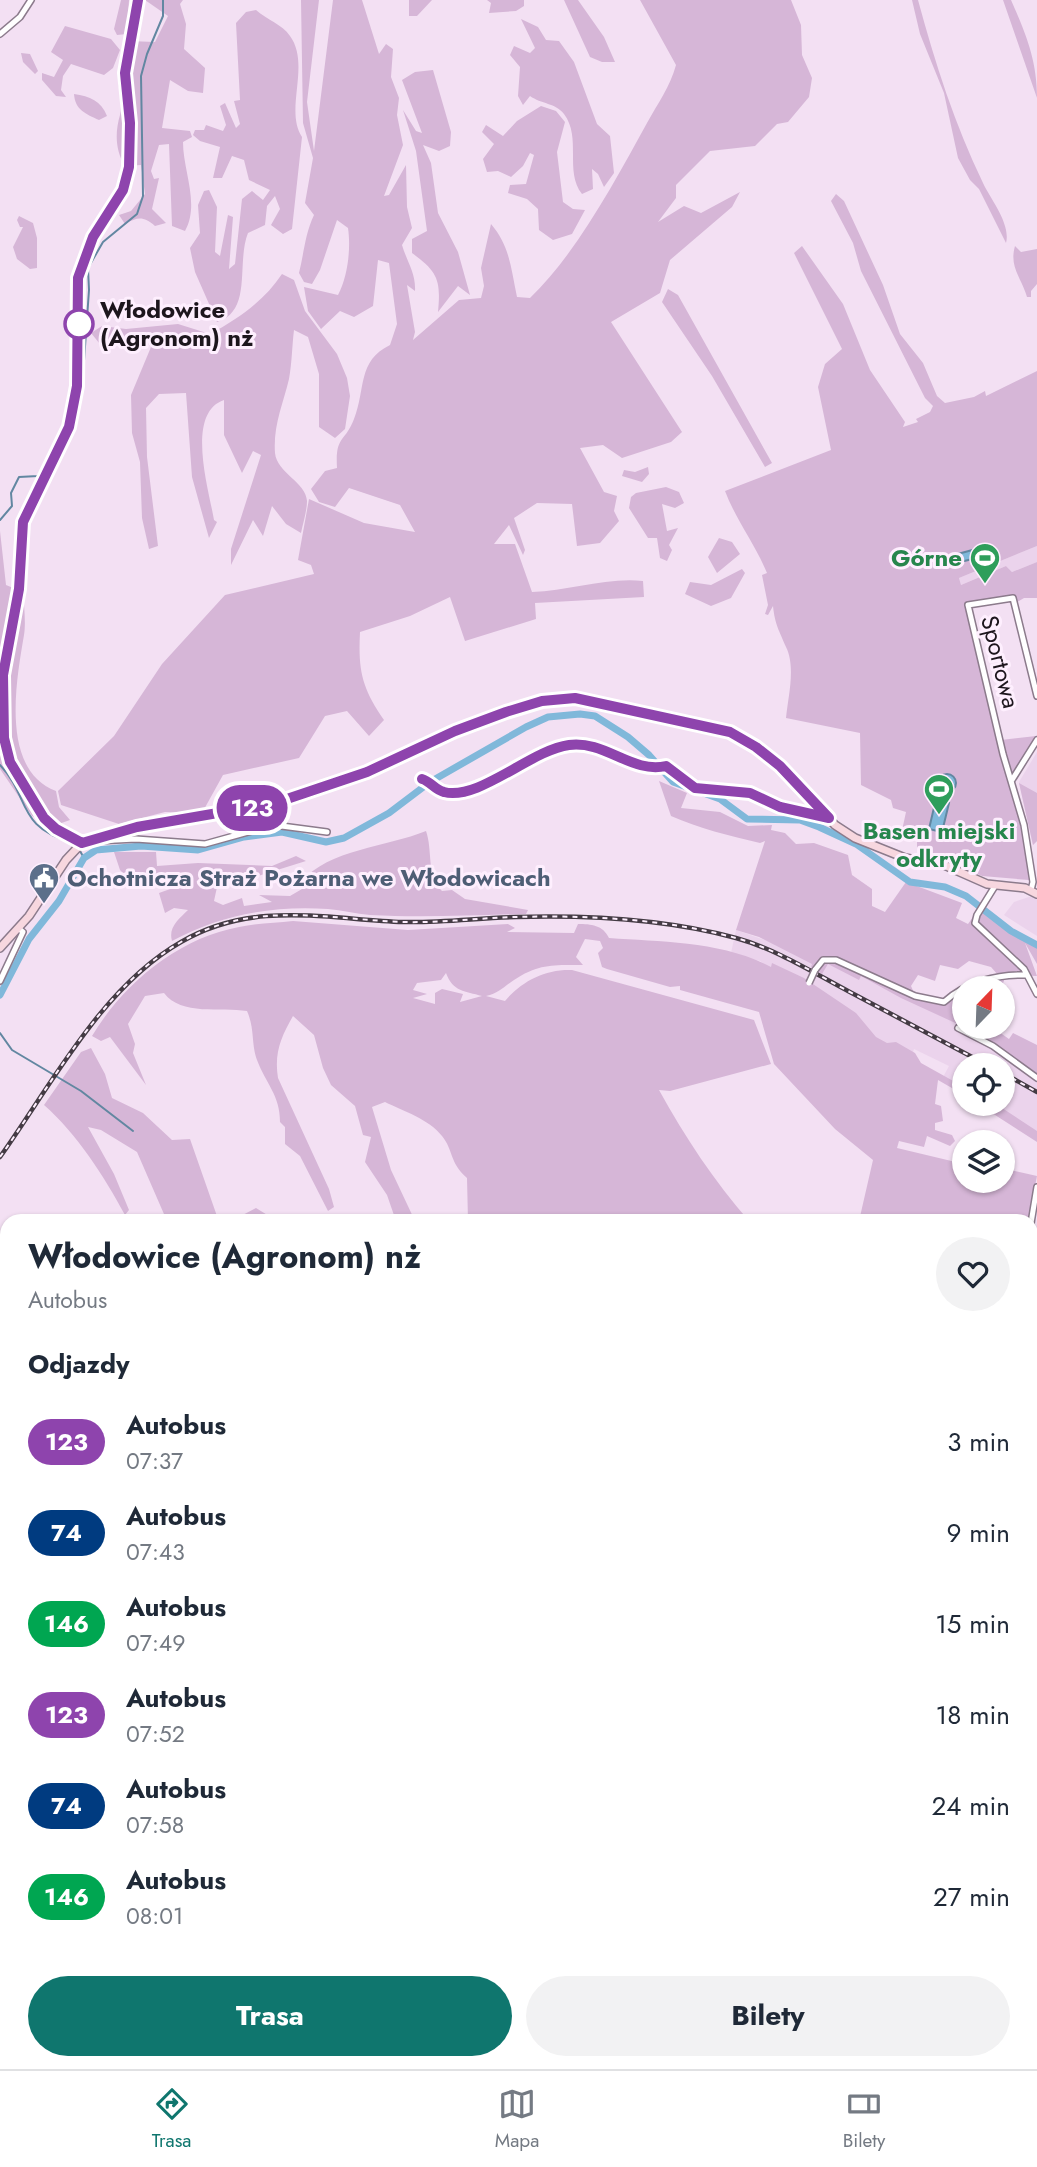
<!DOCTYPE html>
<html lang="pl">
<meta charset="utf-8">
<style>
body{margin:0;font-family:Jost,sans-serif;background:#f2f2f3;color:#1f2937;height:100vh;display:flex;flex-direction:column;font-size:26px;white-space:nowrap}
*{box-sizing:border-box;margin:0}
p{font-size:23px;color:#747a83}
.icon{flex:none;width:38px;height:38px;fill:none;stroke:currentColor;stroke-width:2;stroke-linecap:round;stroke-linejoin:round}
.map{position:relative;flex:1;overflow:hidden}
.details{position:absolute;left:0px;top:1214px;width:1038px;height:856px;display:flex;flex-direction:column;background:#fff;border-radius:21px 21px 0 0;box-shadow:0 2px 5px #0004}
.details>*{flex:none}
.badge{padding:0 14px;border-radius:23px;font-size:24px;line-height:46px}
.needle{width:46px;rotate:23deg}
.controls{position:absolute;left:952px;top:976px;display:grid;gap:14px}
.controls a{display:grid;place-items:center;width:63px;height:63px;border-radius:50%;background:#fff;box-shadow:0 2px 5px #0004;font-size:35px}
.map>.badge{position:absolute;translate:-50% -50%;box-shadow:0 0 0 4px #fff}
h2{padding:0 28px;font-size:26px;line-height:63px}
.round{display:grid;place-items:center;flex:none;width:74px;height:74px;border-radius:37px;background:#f2f2f3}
.overview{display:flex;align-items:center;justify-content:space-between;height:119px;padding:0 28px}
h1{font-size:33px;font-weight:700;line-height:52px}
.primary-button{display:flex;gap:14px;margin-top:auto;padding:14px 28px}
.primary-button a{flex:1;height:80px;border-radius:42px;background:#0f766e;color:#fff;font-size:28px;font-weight:700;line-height:80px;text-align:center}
.primary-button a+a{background:#f2f2f3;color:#1f2937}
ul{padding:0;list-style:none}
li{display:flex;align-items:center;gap:21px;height:91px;padding:0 28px}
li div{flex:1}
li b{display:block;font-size:26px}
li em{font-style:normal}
li .badge{min-width:77px;font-weight:700;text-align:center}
.tabs{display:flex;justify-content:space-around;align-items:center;height:98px;border-top:2px solid #e0e1e3;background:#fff;font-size:19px;color:#747a83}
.tabs a{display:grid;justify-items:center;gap:4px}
.tabs .active{color:#0f766e}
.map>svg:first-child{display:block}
.built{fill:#ebd3ec}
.green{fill:#d6b6d7;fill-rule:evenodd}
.water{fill:#80b8da;stroke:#6287a1;stroke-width:2}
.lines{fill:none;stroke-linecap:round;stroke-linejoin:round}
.stream{stroke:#6287a1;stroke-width:2}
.river{stroke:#80b8da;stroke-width:7}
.street-casing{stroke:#8c7b8c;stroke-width:8}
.secondary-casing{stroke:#8c7b8c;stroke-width:10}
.street{stroke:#fff;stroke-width:5}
.secondary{stroke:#f7d7df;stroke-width:7}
.rail-casing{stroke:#443b44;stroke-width:4.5}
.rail{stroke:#feeffe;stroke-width:2;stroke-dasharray:5;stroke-linecap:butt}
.street-bridge-casing{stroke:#8c7b8c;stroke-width:8;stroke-linecap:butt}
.street-bridge{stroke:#fff;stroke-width:5}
.line-casing{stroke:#fff;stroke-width:16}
.line{stroke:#8e44ad;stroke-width:10}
.stop-dot{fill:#fff;stroke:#8e44ad;stroke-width:3.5}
.labels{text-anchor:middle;stroke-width:6;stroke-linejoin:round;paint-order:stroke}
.stop-label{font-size:24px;font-weight:bold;fill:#1d161d;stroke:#feeffe;text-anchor:start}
.leisure-label{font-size:24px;font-weight:bold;fill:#27864d;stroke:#feeffe;text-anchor:end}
.street-label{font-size:24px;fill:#1d161d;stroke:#feeffe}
.service-label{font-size:24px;font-weight:bold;fill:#4e5e75;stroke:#feeffe;text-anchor:start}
</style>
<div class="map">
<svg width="1037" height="2069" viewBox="0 0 1037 2069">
<rect width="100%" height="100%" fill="#f3e0f3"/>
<path class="built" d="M1037 546V562L1012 572 1006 566 961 585 959 578Z
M1037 752V841L1033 845 1019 782Z
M1035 895 1037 898V936L1004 915 1014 902Z
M736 930 850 970 959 1022 956 1029 996 1051 1037 1082V1139L982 1104H1003V1066H964V1093L942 1079 949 1066 914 1049 910 1063 760 961 731 953Z"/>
<path class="green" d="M121 0H129L127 34 117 35 114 29Z
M145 0H183L180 4 186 24 184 49 205 68 203 93 188 91 170 80 162 128 190 131 192 137 183 142C183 171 200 204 185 231L172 226 169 144 159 145 151 171 154 179 159 178 152 209 166 223 155 226C143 216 138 217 125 224L119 215 131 211 145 194 141 165 125 166C115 150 115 132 120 115 123 103 117 84 118 71 119 61 125 50 129 41L155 42 168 16Z
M301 0H319L307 102 314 151 333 0H362L379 54 386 44 393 49 391 77 399 98 397 115 403 145 384 196 389 195 406 165 407 207 412 228 402 245C407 262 416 273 415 291L407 285 415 332 413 340 459 300 481 298 484 286 481 268 491 224C510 246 511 269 517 297L530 298C577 253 616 179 647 123 658 103 670 87 676 65L640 0H791L801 25 802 55 812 78 809 97 788 122 777 124 755 146 710 151 676 185V198L658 222 684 206 701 213 740 192 732 207 670 260 660 293 611 322 682 432 671 442 622 458 603 445 580 448 604 492 617 496 614 511 619 521 600 543 577 546 572 504 537 503 514 518 525 550 523 555 509 525 494 544H515L532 592C569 591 607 577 643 581L644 597 535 603 536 619 465 641 450 597 410 616 360 632C358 671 362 688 384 720L369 736 347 711 325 716 299 758 223 775 202 813 165 812 119 824 61 805 58 791 114 736 162 664 225 595 314 574 311 565 298 560 309 499 364 523 415 532 400 505 349 488 335 507 319 502 311 489 325 471 337 468C335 435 345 443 354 419 366 389 357 361 390 345L397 324 389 263 378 260 373 306 354 317 340 311 321 329 308 311 304 287 338 295C348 276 351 248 348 228L337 220 320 270 312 284 304 282 299 273C304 253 305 234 314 215L305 203 313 158 303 123Z
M409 0H432L417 16H409Z
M487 0H524V6L516 11 489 13 491 3Z
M564 0H578L604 37 615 62H602L590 57Z
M912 0H918C935 63 955 125 983 183 991 200 1011 224 1006 243L979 189 970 180 958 158 944 93 920 34Z
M1003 0H1011C1026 34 1037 60 1037 98Z
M256 10C267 20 282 24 290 36 311 65 284 110 302 137L292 229 283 234 271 225 280 209 275 196 267 206 265 225 248 233C236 263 253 311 217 322L195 272 190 248 200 233 198 205 204 191 209 190 217 207 215 252 220 256 228 215 233 217 229 269 235 264 242 199 252 191 263 200 270 190 249 180 244 160 232 156 222 178H213L220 147 200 141 193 135 195 130H204L206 125 223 131 226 125 220 106 225 103 236 128 240 124 234 101 240 100 236 23 246 12Z
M521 19 538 27 546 40 559 41 574 62 597 124 610 136 614 173 604 187 598 174 592 169 593 189 582 194C564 171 582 138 564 114 556 103 541 104 530 96L523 105 518 96 520 67 510 55 514 46 530 53 535 48Z
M65 26 111 39 120 50 113 68 104 75 71 64 63 76 61 90 66 97 56 96 42 80V73L54 77 63 60 51 52Z
M21 53 30 54 38 71 35 74 23 62Z
M433 70 451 132 450 146 439 151 423 145 431 163 438 213 458 252 470 295 458 286 438 312C441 280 438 272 412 253V239L427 231 416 151 403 110 416 131 422 133 402 80 415 72Z
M74 94C90 96 101 101 107 116L99 120C86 114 75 110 74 94Z
M541 106 556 111 565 122 557 152 563 202 573 209 585 210 572 234 553 240 539 230 538 209 527 199 508 193 510 185 526 184 534 155 530 153 523 166 511 177 498 171 487 172 483 159 494 144 482 132 486 125 503 136 517 121Z
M836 194 844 201 883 285 900 334 923 363 937 396 945 403 974 397 985 391 986 396 1037 371V546L959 578 961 585 1006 566 1012 572 1037 562V598H1024L1014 604 1012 598 968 605 1003 753 1002 760 1024 838 1029 880 982 876 945 858 917 855V840L901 835 906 812 893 808 891 800 861 785 860 733 786 718C788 697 796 667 786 647 779 630 775 625 773 606L768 615 765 614 768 605 762 575 767 573C755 544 736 520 725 491L831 450 818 387 825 364 842 349 794 253 802 246 843 304 870 370 905 422 903 427 918 422 916 419 930 412 933 406 925 398 861 271 853 243 831 201Z
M19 216 33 223 37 238V268L30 269 17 259 13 247 23 227H20L17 220Z
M1015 246 1021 252 1037 249V284L1031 291V297H1027C1021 277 1009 267 1015 246Z
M282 274 294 280 305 311 337 354 347 378 350 396 345 429 335 438 319 427V374L308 337 294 330C292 346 292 363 289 379 283 404 273 426 275 453 277 473 306 482 307 501 307 511 303 523 301 533L286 524 272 506 263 536 253 520 231 565V549L261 455 253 451 242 473 224 435V400C185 413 209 490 214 520L217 522 209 538 192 477 186 393 159 394 146 408 147 457 158 546 149 549 142 518 140 462 132 433 131 395 151 347 145 341 129 340 104 349 91 333 102 326 126 329 178 324 210 334C238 319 264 301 282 274Z
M668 289 678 295 772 463 765 467 712 376 662 302Z
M648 467 649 474 642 482 622 476 624 470 635 472Z
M666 487 679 492 684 503 675 508 662 504 667 531 678 528 669 545 672 550 667 561 660 558 657 538H648L629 508 631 497 636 493Z
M0 531 6 585 23 592C24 605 26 623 24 635 16 682 0 770 56 791L59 807 70 820 53 826 32 816 0 769Z
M719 538 732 542 740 554 717 573 708 557Z
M742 569 745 573 731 598 711 606 685 594 690 582 711 585Z
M1036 736 1016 773H1012L1001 740Z
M659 781 687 793 681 808 720 812 748 826 772 825 771 830 785 833 796 844 814 843 848 855 852 875 872 889V906L885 912 906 882 962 903 956 918 968 924 980 907 985 909 1011 931 1037 945V964L1025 943 1037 976 1006 975 1001 989H964V1027L901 998 861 976 859 980 828 964 822 974 811 967 812 964 759 937 736 930 765 841 760 843C730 836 698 828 671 816ZM969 961 991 967 998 975 955 992 944 1002 915 995 911 986 918 975 935 981 940 965 958 969Z
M1019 783 1037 793V841L1033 845Z
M426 831C433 851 426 875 442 891L452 890 465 899 528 910 526 914C475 915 422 918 370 915 356 914 342 910 328 909 274 905 219 915 172 941 168 927 179 919 188 910L174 908 165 913 159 893 187 883 189 879 183 873 126 876 120 870 114 852H156L157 866 198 863 272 866 296 856 306 861 258 876 219 878 214 901 223 905 242 898 244 906 272 902 259 895 290 896 302 889 301 882C329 849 387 847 426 831Z
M293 921 408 930 508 924 515 928 507 932 574 933 578 924C591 924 603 925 609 938 662 942 722 941 771 967L772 963 804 978 856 1013 876 1037 887 1043 896 1042 915 1053 921 1063 964 1087V1095L938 1080 935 1104 941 1106 943 1121 935 1123V1130L952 1135 955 1141 950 1146 927 1136 924 1147 899 1141 897 1148 964 1164V1181H1003V1171L1006 1169 1037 1176 1028 1221H859L873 1160 835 1129 774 1064 759 1012 680 990V986L670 987 607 969 602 967 598 953 603 948 600 941 585 939 576 957 583 965C556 965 539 963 514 980 502 988 499 993 486 996L505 1001C522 981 545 969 572 970L754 1020 771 1064 670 1091 659 1090C685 1137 714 1181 749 1221H468L467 1178C449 1162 454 1151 442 1136 429 1119 403 1111 385 1102L372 1107 391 1170 415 1221H396L387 1195 365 1162 371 1137 363 1135 355 1106 331 1085 323 1068 314 1035 293 1016C281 1037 274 1053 278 1078L329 1189 334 1207 328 1211 300 1156 285 1144V1127L280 1122C280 1095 266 1084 257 1060 251 1044 255 1029 247 1011 221 1007 181 1016 164 993L145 996 128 1024 135 1044 133 1053 146 1085 110 1037 101 1041 92 1036C123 984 178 938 239 927 257 923 275 923 293 921ZM446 973C453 992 465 991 482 996L460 1002 463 994 442 989 435 993V1004L413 998 427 994 413 990 417 983 441 980Z
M965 1027H992L1009 1039 1013 1033 1037 1045V1074Z
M91 1048 105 1074 112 1098 143 1113 172 1140 190 1139 218 1219H235L256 1208 277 1221H167L137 1152 101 1130 88 1127 114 1174 129 1210 125 1215C104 1176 77 1134 44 1105L81 1052Z
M978 1104H996L1037 1131V1142Z
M0 1373 7 1376V1467L0 1461Z
M1037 1421V1941L1031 1939V1426Z
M0 1476 7 1479V1935L5 1921 0 1920V1495L7 1497 0 1493Z
M7 1947V2014L0 2021V1957Z
M1037 2052V2069H1012L1014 2063H1031V2054Z
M679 2063H783L770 2069H668Z
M900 2063H942V2069H902Z"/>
<path class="water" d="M987 546 989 555 956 563 954 555Z
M938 783a9 9 0 1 1 18 0a9 9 0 1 1-18 0Z
M936 799 949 803 942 832 929 829Z"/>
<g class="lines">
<path class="stream" d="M75 413 79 407 83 375 89 290 88 268 103 242 137 214 143 196 141 76 147 54 163 16V0
M0 520 12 506 11 493 19 477 38 476 63 431
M0 765C31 797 15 827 73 843
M80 851 84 858
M0 1033 12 1050 81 1091 133 1131
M0 2048 7 2040"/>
<path class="river" d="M0 995 29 939 59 901 84 858 96 850 141 846 198 850 244 837 282 832 326 842 344 838 389 813 430 782 526 727 548 717 580 714 595 716 628 737 649 755 673 782 720 799 747 819 800 820 819 827 856 844 910 882 945 887 966 896 1011 931 1037 945"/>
<g class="street-casing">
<path id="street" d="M0 34 20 17 31 0
M422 779C432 781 437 792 449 793 493 796 532 745 580 743 611 742 634 773 666 766L695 788 750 793 780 807 829 818
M1012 780 1037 740
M97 841 136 839 205 844 274 825 327 832
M995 886 977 915 975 923 1024 969 1037 994
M1031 890 1033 882 1024 825 1003 754 968 605 1013 598 1037 696
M815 970 823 960H836L915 996 944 1002C966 982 997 974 1027 975
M0 981 23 932 18 928
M958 1028 993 1046 1037 1078
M1031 1223 1037 1187
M1031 1322 1037 1324
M1031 1778 1037 1783
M189 2069 192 2063"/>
</g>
<g class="secondary-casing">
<path id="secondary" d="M82 843 44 818 10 762 4 738 3 675 18 589 23 521 69 427 77 386 78 278 93 238 123 190 129 167 130 123 125 73 138 0
M0 948 29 916 66 860 82 843 137 827 275 803 367 772 478 722 557 698 599 701 730 732 756 747 780 766 835 825 855 838 905 858 944 865 987 884 1025 888 1037 894"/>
</g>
<use href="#street" class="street"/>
<use href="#secondary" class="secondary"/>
<g class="rail-casing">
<path id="rail" d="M1003 1073 1037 1092
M0 1157C52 1084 102 987 181 942 253 900 325 919 403 922 441 923 478 918 516 917 588 915 666 919 736 938 776 949 812 972 848 991 895 1016 942 1041 989 1066"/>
</g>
<use href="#rail" class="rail"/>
<g class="street-bridge-casing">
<path id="street-bridge" d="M809 983 815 970"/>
</g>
<use href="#street-bridge" class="street-bridge"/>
</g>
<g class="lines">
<g class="line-casing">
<path id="line" d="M138 0 125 73 130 123 129 167 123 190 93 237 78 278 77 386 69 427 23 522 19 589 3 675 4 738 10 762 44 818 56 829 82 843 137 827 275 803 367 772 455 731 506 712 542 701 575 698 730 732 756 747 780 766 829 818 780 807 750 793 695 788 666 766C632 774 605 740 569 745 531 750 479 801 444 792 435 790 430 781 422 779"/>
</g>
<use href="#line" class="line"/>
</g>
<defs>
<g id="stadium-pin" transform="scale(1.575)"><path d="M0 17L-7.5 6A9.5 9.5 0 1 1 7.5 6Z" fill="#2e9e5b" stroke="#feeffe"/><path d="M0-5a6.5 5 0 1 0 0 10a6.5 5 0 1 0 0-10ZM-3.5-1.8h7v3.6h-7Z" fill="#fff"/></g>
<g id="civic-pin" transform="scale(1.575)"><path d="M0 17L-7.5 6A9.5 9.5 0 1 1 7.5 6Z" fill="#5c6f8a" stroke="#feeffe"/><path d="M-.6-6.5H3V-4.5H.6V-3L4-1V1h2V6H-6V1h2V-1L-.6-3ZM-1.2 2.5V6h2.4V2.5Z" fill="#fff"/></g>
</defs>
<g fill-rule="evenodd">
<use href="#stadium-pin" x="985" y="558"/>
<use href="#stadium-pin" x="939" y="789"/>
<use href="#civic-pin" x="44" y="878"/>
</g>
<circle class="stop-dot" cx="79" cy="324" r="14"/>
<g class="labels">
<g class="stop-label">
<text x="100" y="318">Włodowice<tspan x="100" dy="28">(Agronom) nż</tspan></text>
</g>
<g class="leisure-label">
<text x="962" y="566">Górne</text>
<text x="939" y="839" text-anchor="middle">Basen miejski<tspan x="939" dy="28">odkryty</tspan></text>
</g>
<g class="street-label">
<text transform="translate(1000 662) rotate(76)" y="8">Sportowa</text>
</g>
<g class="service-label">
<text x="67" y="886">Ochotnicza Straż Pożarna we Włodowicach</text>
</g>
</g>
</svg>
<div class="controls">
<a><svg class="needle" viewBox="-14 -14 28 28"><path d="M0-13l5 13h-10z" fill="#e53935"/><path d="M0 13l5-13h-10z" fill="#747a83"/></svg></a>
<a><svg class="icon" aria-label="locate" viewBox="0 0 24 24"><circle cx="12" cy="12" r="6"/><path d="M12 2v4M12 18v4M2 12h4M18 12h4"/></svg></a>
<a><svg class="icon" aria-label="layers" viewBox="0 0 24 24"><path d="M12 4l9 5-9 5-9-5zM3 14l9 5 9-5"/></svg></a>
</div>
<b class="badge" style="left:252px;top:808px;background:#8e44ad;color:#fff">123</b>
<section class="details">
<div class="overview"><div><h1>Włodowice (Agronom) nż</h1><p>Autobus</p></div><a class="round"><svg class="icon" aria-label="heart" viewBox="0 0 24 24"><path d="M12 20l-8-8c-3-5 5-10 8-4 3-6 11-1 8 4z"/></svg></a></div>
<h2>Odjazdy</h2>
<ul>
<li><span class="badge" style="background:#8e44ad;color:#fff">123</span><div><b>Autobus</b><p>07:37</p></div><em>3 min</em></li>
<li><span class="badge" style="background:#003b80;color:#fff">74</span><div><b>Autobus</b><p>07:43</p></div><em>9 min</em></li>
<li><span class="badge" style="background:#00a651;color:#fff">146</span><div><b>Autobus</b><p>07:49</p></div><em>15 min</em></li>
<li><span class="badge" style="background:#8e44ad;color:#fff">123</span><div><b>Autobus</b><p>07:52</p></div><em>18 min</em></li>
<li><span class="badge" style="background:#003b80;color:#fff">74</span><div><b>Autobus</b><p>07:58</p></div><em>24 min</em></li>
<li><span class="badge" style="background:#00a651;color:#fff">146</span><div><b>Autobus</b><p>08:01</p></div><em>27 min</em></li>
</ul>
<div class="primary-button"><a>Trasa</a><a>Bilety</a></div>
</section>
</div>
<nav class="tabs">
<a class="active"><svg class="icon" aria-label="directions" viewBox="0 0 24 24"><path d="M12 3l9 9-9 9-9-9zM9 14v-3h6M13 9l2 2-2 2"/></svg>Trasa</a>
<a><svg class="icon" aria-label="map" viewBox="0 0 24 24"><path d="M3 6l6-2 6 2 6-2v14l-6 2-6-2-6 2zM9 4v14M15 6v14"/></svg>Mapa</a>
<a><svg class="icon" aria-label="tickets" viewBox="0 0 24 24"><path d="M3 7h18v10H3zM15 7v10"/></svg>Bilety</a>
</nav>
